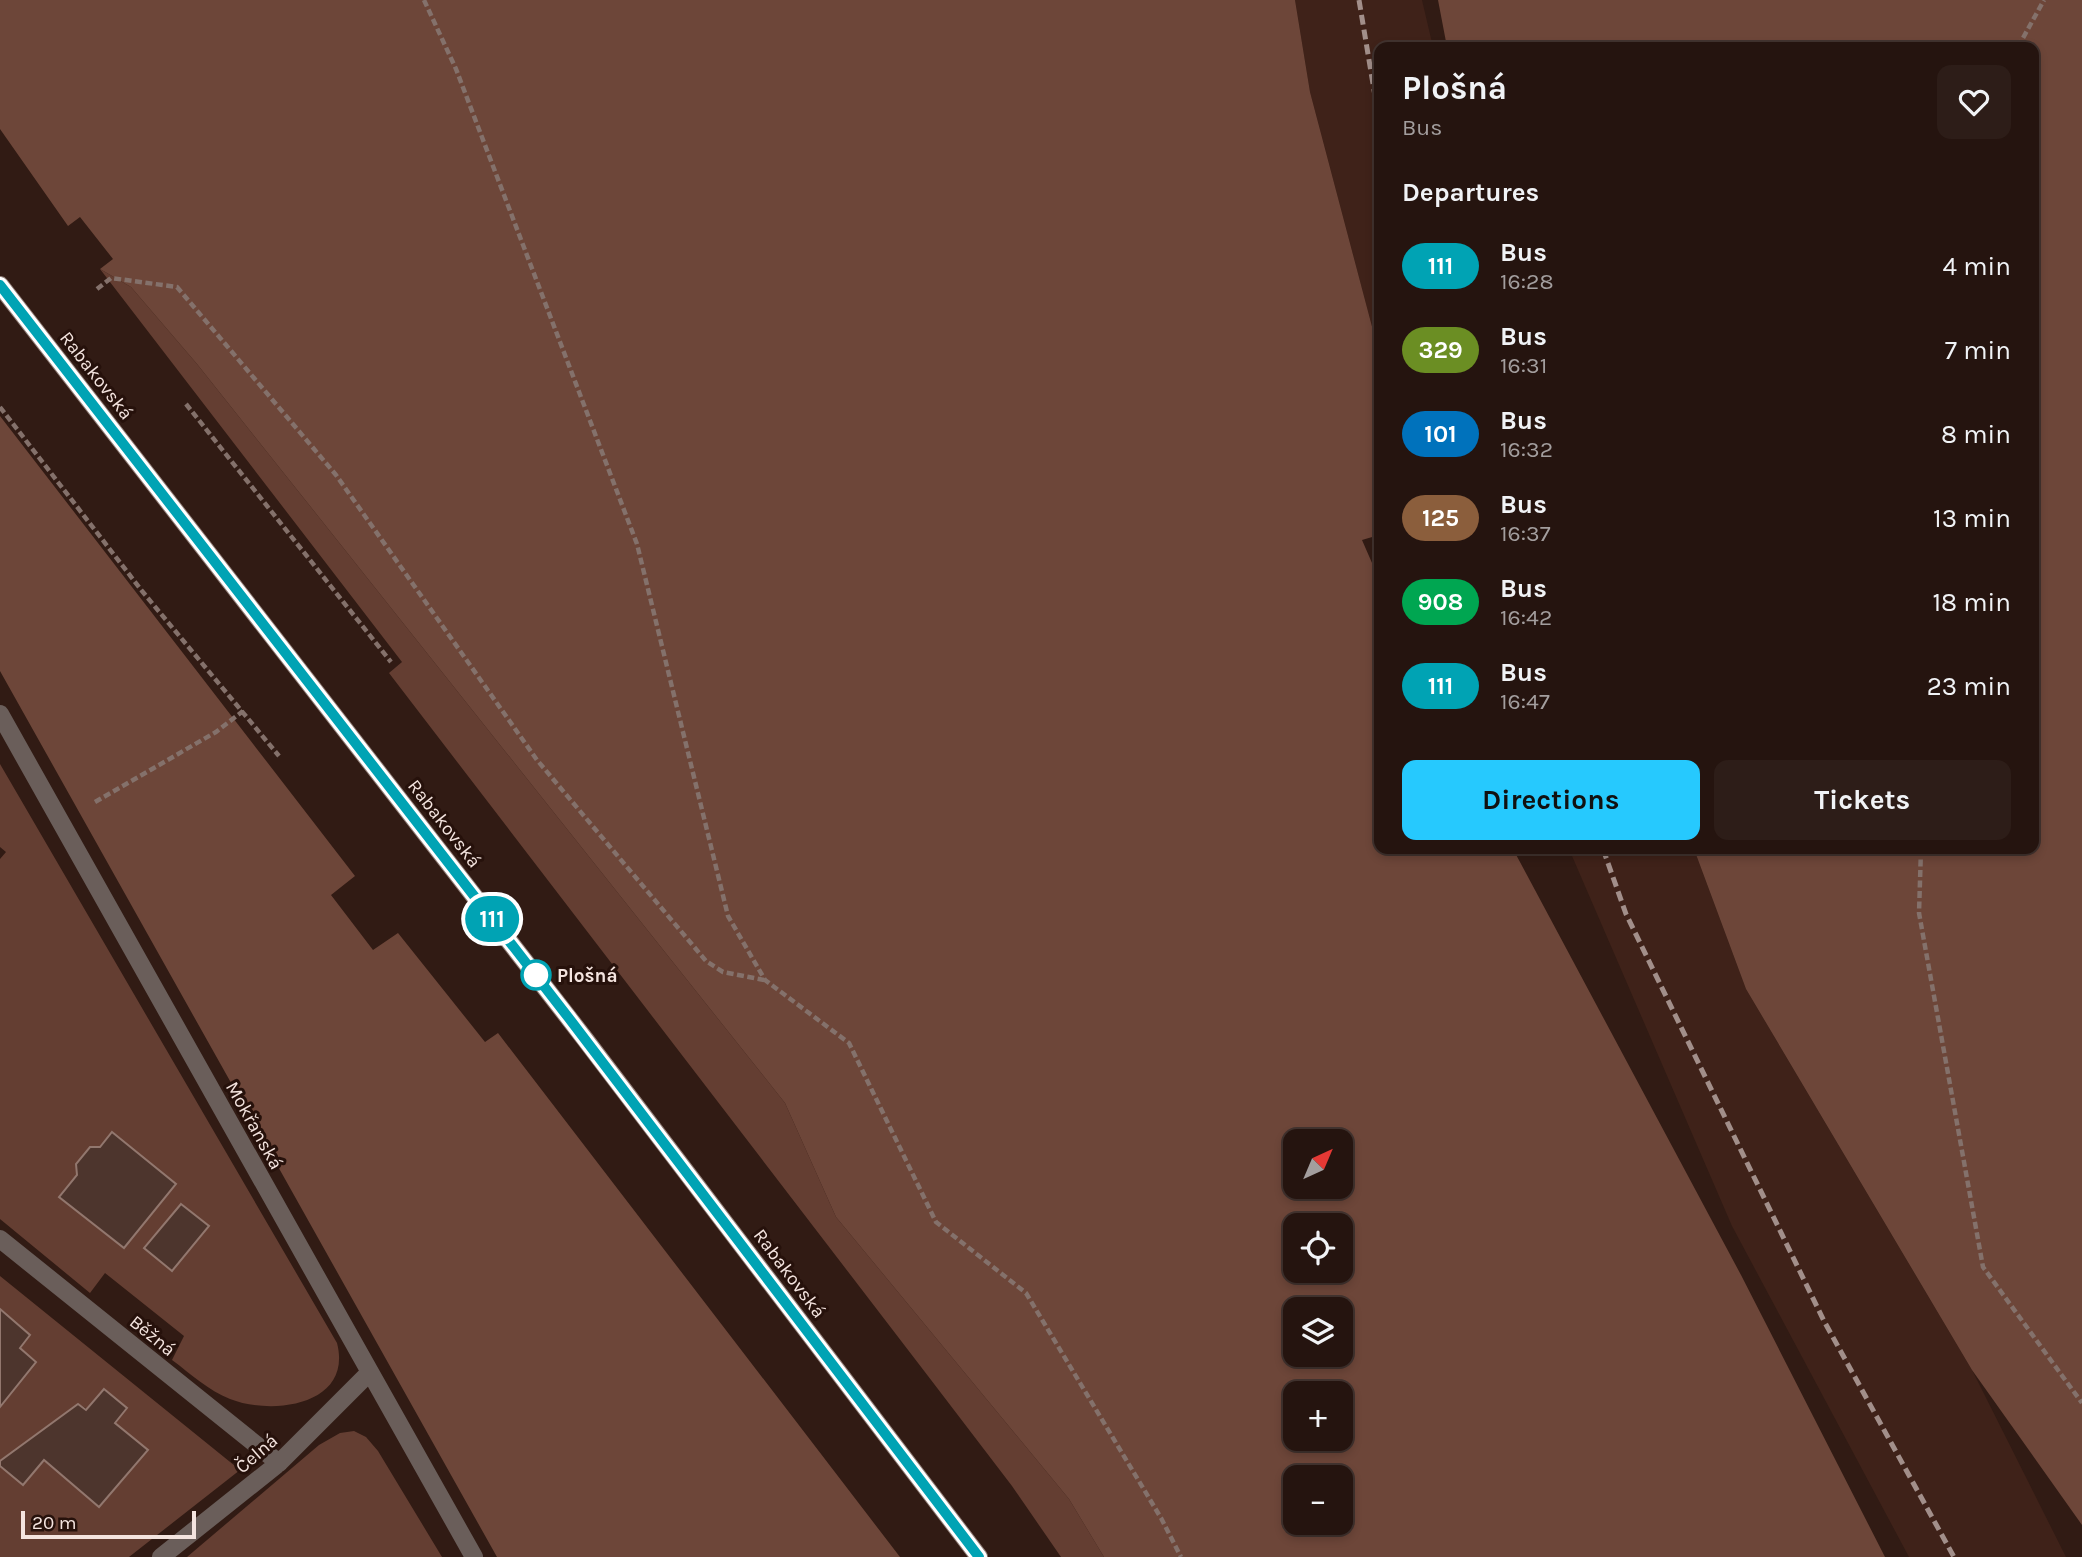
<!DOCTYPE html>
<meta charset="utf-8">
<style>
body{margin:0;font-family:Karla,sans-serif;background:#2d1d18;color:#f1f3f6;height:100vh;display:flex;flex-direction:column;font-size:26px;white-space:nowrap}
*{box-sizing:border-box;margin:0}
p{font-size:23px;color:#a39e9e}
.icon{flex:none;width:38px;height:38px;fill:none;stroke:currentColor;stroke-width:2;stroke-linecap:round;stroke-linejoin:round}
.map{position:relative;flex:1;overflow:hidden}
.sheet{position:absolute;left:1374px;top:42px;width:665px;height:812px;display:flex;flex-direction:column;background:#25140f;border-radius:14px;box-shadow:0 4px 10px #0003,0 0 0 2px #42332f}
.sheet>*{flex:none}
.badge{padding:0 14px;border-radius:23px;font-size:24px;line-height:46px}
.needle{width:46px;rotate:44deg}
.buttons{position:absolute;left:1283px;top:1129px;display:grid;gap:14px}
.buttons a{display:grid;place-items:center;width:70px;height:70px;border-radius:14px;background:#25140f;box-shadow:0 4px 10px #0003,0 0 0 2px #42332f;font-size:35px}
.scale{position:absolute;left:21px;bottom:18px;width:175px;box-sizing:border-box;padding-left:7px;border:4px solid #f4e4df;border-top:0;font-size:19px;line-height:24px;white-space:nowrap;color:#f4e4df;-webkit-text-stroke:5px #26110b;paint-order:stroke}
.map>.badge{position:absolute;translate:-50% -50%;box-shadow:0 0 0 4px #fff}
h2{padding:0 28px;font-size:26px;line-height:63px}
.round{display:grid;place-items:center;flex:none;width:74px;height:74px;border-radius:14px;background:#2d1d18}
.overview{display:flex;align-items:center;justify-content:space-between;height:119px;padding:0 28px}
h1{font-size:33px;font-weight:700;line-height:52px}
.button{display:flex;gap:14px;margin-top:auto;padding:14px 28px}
.button a{flex:1;height:80px;border-radius:14px;background:#26c9fe;color:#111;font-size:28px;font-weight:700;line-height:80px;text-align:center}
.button a+a{background:#2d1d18;color:#f1f3f6}
ul{padding:0;list-style:none}
li{display:flex;align-items:center;gap:21px;height:84px;padding:0 28px}
li div{flex:1}
li b{display:block;font-size:26px}
li em{font-style:normal}
li .badge{min-width:77px;font-weight:700;text-align:center}
.map>svg:first-child{display:block}
.built{fill:#3f2219}
.green{fill:#643e32;fill-rule:evenodd}
.forest{fill:#6d4639;fill-rule:evenodd}
.building{fill:#4d352d;stroke:#92776e;stroke-width:2}
.lines{fill:none;stroke-linecap:round;stroke-linejoin:round}
.path{stroke:#84716b;stroke-width:4.5;stroke-dasharray:7 3.5;stroke-linecap:butt}
.minor{stroke:#6a5e5a;stroke-width:18}
.secondary{stroke:#93807a;stroke-width:18}
.rail{stroke:#a28f8a;stroke-width:5;stroke-dasharray:10 5;stroke-linecap:butt}
.line-casing{stroke:#fff;stroke-width:16}
.line{stroke:#00a3b4;stroke-width:10}
.stop-dot{fill:#fff;stroke:#00a3b4;stroke-width:3.5}
.labels{text-anchor:middle;stroke-width:6;stroke-linejoin:round;paint-order:stroke}
.street-label{font-size:19px;fill:#f4e4df;stroke:#26110b}
.stop-label{font-size:19px;font-weight:bold;fill:#f4e4df;stroke:#26110b;text-anchor:start}
</style>
<div class="map">
<svg width="2082" height="1557" viewBox="0 0 2082 1557">
<rect width="100%" height="100%" fill="#311b14"/>
<path class="built" d="M1295 0H1422L1433 47H1379V353L1310 92Z
M1569 849H1694L1746 989 1972 1370 2066 1557H1909L1732 1226Z"/>
<path class="green" d="M100 269 131 287 197 364 785 1103 836 1217 1069 1499 1104 1557H1061L1012 1486 928 1376 389 673 402 662Z
M0 764 337 1343C353 1405 273 1416 230 1399 209 1391 191 1374 172 1360L184 1336 105 1273 90 1293 0 1219V859L6 852 0 847ZM112 1132 176 1184 124 1248 59 1197 77 1175 90 1147H100ZM181 1204 208 1226 172 1271 145 1248Z
M0 1276 240 1470 129 1557H0V1466L23 1485 44 1460 99 1507 147 1450 115 1423 78 1404 0 1461V1407L36 1362 20 1348 30 1335 0 1309Z
M354 1431 366 1437 378 1451 442 1557H187L319 1445 340 1433Z"/>
<path class="forest" d="M0 0H1295L1310 92 1379 353V535L1362 540 1379 579V849H1513L1741 1275 1885 1557H1104L1069 1499 836 1217 785 1103 197 364 131 287 100 269 113 259 80 217 68 226 0 129ZM1295 1141H1340V1186H1295ZM1295 1225H1340V1270H1295ZM1295 1309H1340V1354H1295ZM1295 1393H1340V1438H1295ZM1295 1477H1340V1522H1295Z
M1438 0H2082V1525L1972 1370 1746 989 1694 849H2034V47H1447Z
M0 416 355 876 331 895 373 950 398 933 485 1042 498 1033 900 1557H497L0 671Z"/>
<path class="building" d="M112 1132 176 1184 124 1248 59 1197 77 1175 76 1164 90 1147H100Z
M181 1204 209 1226 172 1271 144 1248Z
M0 1309 30 1335 20 1348 36 1362 0 1407Z
M104 1389 127 1408 115 1423 148 1450 99 1507 44 1460 23 1485 0 1466V1461L78 1404 86 1410Z"/>
<g class="lines">
<path class="path" d="M424 0 456 69 637 544 728 916 765 980 849 1043 936 1222 1026 1293 1161 1518 1181 1557
M2018 47 2044 0
M97 289 111 278 177 287 336 475 537 760 706 961 723 972 764 980
M186 404 391 662
M0 407 142 591 279 756
M95 802 216 732 243 711
M1921 849 1919 913 1983 1267 2082 1403"/>
<path class="minor" d="M0 714 474 1557
M0 1239 279 1463
M161 1557 279 1463 370 1372"/>
<path class="secondary" d="M0 285 585 1039 979 1557"/>
<path class="rail" d="M1359 0 1379 120
M1603 849 1626 914 1824 1321 1954 1557"/>
</g>
<g class="lines">
<g class="line-casing">
<path id="line" d="M0 285 568 1017 979 1557"/>
</g>
<use href="#line" class="line"/>
</g>
<circle class="stop-dot" cx="536" cy="975" r="14"/>
<g class="labels">
<g class="street-label">
<text transform="translate(97 375) rotate(52)" y="7">Rabakovská</text>
<text transform="translate(445 823) rotate(52)" y="7">Rabakovská</text>
<text transform="translate(255 1125) rotate(61)" y="7">Mokřanská</text>
<text transform="translate(790 1273) rotate(53)" y="7">Rabakovská</text>
<text transform="translate(153 1335) rotate(39)" y="7">Běžná</text>
<text transform="translate(256 1453) rotate(-41)" y="7">Čelná</text>
</g>
<g class="stop-label">
<text x="557" y="982">Plošná</text>
</g>
</g>
</svg>
<div class="buttons">
<a><svg class="needle" viewBox="-14 -14 28 28"><path d="M0-13l5 13h-10z" fill="#e53935"/><path d="M0 13l5-13h-10z" fill="#a39e9e"/></svg></a>
<a><svg class="icon" aria-label="locate" viewBox="0 0 24 24"><circle cx="12" cy="12" r="6"/><path d="M12 2v4M12 18v4M2 12h4M18 12h4"/></svg></a>
<a><svg class="icon" aria-label="layers" viewBox="0 0 24 24"><path d="M12 4l9 5-9 5-9-5zM3 14l9 5 9-5"/></svg></a>
<a>+</a>
<a>−</a>
</div>
<div class="scale">20 m</div>
<b class="badge" style="left:492px;top:919px;background:#00a3b4;color:#fff">111</b>
<section class="sheet">
<div class="overview"><div><h1>Plošná</h1><p>Bus</p></div><a class="round"><svg class="icon" aria-label="heart" viewBox="0 0 24 24"><path d="M12 20l-8-8c-3-5 5-10 8-4 3-6 11-1 8 4z"/></svg></a></div>
<h2>Departures</h2>
<ul>
<li><span class="badge" style="background:#00a3b4;color:#fff">111</span><div><b>Bus</b><p>16:28</p></div><em>4 min</em></li>
<li><span class="badge" style="background:#6b8e23;color:#fff">329</span><div><b>Bus</b><p>16:31</p></div><em>7 min</em></li>
<li><span class="badge" style="background:#0072bc;color:#fff">101</span><div><b>Bus</b><p>16:32</p></div><em>8 min</em></li>
<li><span class="badge" style="background:#8b5e3c;color:#fff">125</span><div><b>Bus</b><p>16:37</p></div><em>13 min</em></li>
<li><span class="badge" style="background:#00a651;color:#fff">908</span><div><b>Bus</b><p>16:42</p></div><em>18 min</em></li>
<li><span class="badge" style="background:#00a3b4;color:#fff">111</span><div><b>Bus</b><p>16:47</p></div><em>23 min</em></li>
</ul>
<div class="button"><a>Directions</a><a>Tickets</a></div>
</section>
</div>
